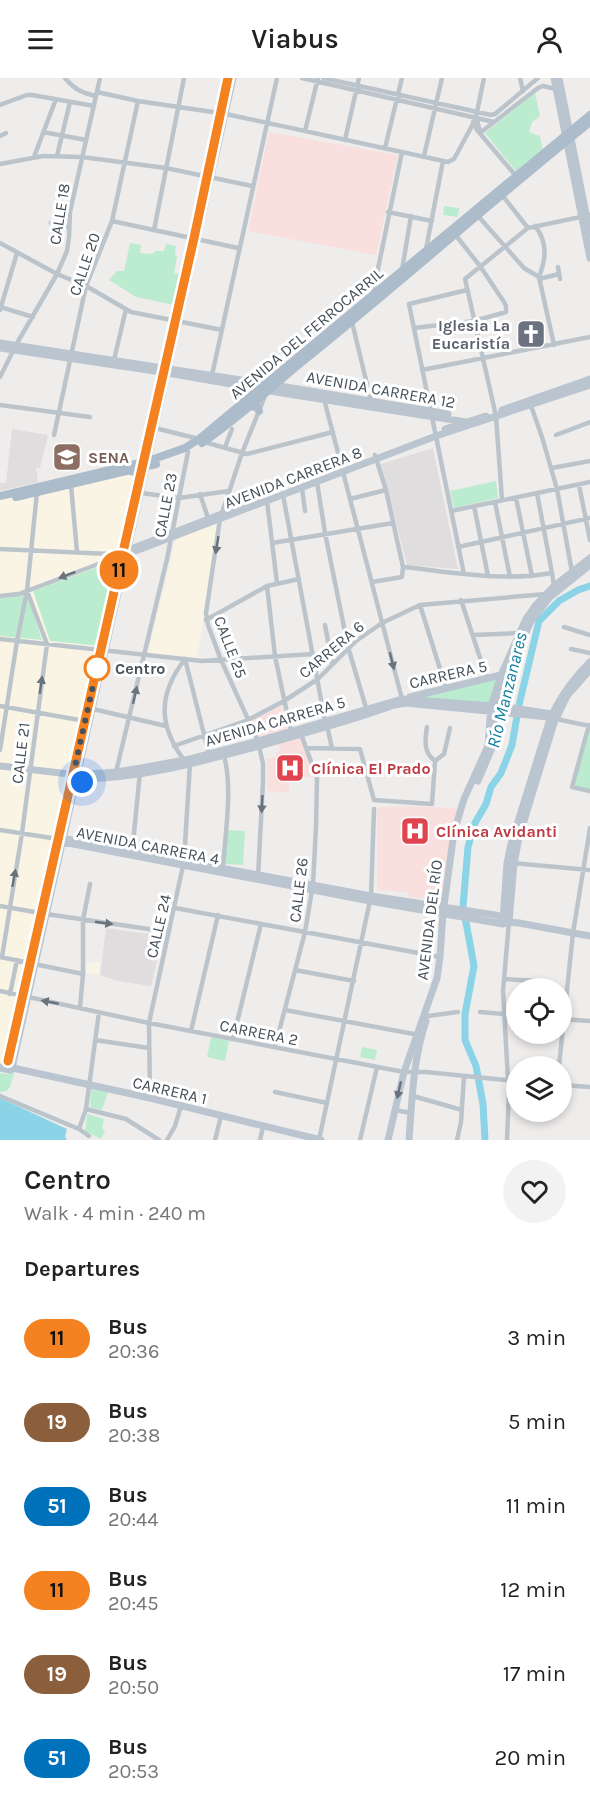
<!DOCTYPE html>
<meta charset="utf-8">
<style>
body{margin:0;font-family:Karla,sans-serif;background:#f2f2f2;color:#222;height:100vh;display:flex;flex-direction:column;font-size:22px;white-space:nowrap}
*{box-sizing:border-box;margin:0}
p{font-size:20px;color:#767676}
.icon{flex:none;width:33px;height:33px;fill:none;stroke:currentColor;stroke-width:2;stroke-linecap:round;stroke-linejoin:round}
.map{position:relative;height:1062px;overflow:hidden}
.sheet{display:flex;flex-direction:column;background:#fff;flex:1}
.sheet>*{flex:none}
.badge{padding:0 12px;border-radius:20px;font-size:21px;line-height:39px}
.buttons{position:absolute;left:506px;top:900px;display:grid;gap:12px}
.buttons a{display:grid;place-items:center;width:66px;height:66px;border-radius:50%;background:#fff;box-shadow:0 3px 9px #0003;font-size:30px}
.you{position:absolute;width:30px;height:30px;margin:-15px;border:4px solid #fff;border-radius:50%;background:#1a73e8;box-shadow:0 0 0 9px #1a73e833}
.map>.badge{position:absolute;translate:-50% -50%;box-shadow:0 0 0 3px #fff}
h2{padding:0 24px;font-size:22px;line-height:54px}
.round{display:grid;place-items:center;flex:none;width:63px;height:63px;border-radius:32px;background:#f2f2f2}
.overview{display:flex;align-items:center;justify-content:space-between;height:102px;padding:0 24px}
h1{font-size:28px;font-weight:600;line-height:45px}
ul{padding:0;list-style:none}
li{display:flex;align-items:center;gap:18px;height:84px;padding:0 24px}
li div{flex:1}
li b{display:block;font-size:22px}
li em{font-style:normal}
li .badge{min-width:66px;font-weight:700;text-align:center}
header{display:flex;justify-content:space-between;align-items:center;height:78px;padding:0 24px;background:#fff;font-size:27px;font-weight:600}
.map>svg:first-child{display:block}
.commercial{fill:#faf4e5}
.education{fill:#e0ddde}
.medical{fill:#f9dfdd}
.green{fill:#bceccf}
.water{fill:#8bd3e7}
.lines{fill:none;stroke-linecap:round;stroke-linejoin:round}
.river{stroke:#8bd3e7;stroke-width:7}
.street{stroke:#bbc4cb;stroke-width:4.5}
.secondary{stroke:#bbc5d0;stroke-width:7}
.primary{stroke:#adbcca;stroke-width:8}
.oneway{fill:#69737b}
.oneway2{fill:#69737d}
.line-casing{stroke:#fff;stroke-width:14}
.line{stroke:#f58220;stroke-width:9}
.walk{stroke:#465059;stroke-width:6;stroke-dasharray:0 10.8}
.stop-dot{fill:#fff;stroke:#f58220;stroke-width:3}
.labels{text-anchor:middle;stroke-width:6;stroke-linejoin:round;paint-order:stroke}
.street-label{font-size:16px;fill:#465059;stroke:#fff}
.worship-label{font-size:16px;font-weight:bold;fill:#5b616d;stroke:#fff;text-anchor:end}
.education-label{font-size:16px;font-weight:bold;fill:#785e54;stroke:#fff;text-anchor:start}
.stop-label{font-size:16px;font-weight:bold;fill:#465059;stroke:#fff;text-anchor:start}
.health-label{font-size:16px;font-weight:bold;fill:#be3a42;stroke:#fff;text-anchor:start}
.water-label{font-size:18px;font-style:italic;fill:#13809f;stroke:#fff}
</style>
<header><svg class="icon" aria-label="menu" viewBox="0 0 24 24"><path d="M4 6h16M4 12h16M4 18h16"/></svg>Viabus<svg class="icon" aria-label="person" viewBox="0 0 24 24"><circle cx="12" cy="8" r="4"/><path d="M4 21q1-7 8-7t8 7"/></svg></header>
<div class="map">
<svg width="590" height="1062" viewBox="0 0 590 1062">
<rect width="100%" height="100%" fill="#efecec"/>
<path class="commercial" d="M147 389 13 990 0 987V422Z
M219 444 197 580 148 575 175 464 178 460Z
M100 884 99 897 86 895 87 885Z"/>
<path class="education" d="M12 351 48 357 40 390H36L38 404 0 413V405H6Z
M433 370 458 491 407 487 381 386Z
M106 850 163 858 151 908 117 903 100 897Z"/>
<path class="medical" d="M269 54 398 77 376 177 248 153Z
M281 627 288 654 259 662 252 642Z
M301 657 315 699H289V714L268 713 267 681 276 679V674L280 673 279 665Z
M404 728 457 730 442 821 409 819 408 814 377 812V729Z"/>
<path class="green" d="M535 15 540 38 532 44 529 54 540 58 543 72 516 93 485 55Z
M444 128 459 130 458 139 443 137Z
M130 165 141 167 140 175 153 176 155 173H164L166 166 176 168 175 177 177 178 174 195 180 196 174 227 136 219 109 202 117 193H124Z
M496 403 498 420 454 430 450 413Z
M117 482 99 568 50 563 33 513Z
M27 516 42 562 0 558V520Z
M498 600 489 626 416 620Z
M590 651V712L574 708Z
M227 752 245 753 243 787 225 786Z
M211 959 229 963 225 983 207 979Z
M362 969 377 972 375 982 360 979Z
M15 993 10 1009 7 1013 0 1014V995L7 996Z
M91 1011 108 1014 102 1032 90 1029Z
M87 1036 104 1041 102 1050 105 1053 101 1061 85 1053Z"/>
<path class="water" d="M0 1020 67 1051 65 1059 67 1062H0Z"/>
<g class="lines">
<path class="river" d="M485 1062 483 1026 476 988 465 962V936L474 888 463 828 468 769 475 745 486 726 491 709 501 695 512 667 519 627 539 543 559 523 578 512 590 508"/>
<path class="street" d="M65 0C74 11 82 15 96 18
M302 0 494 44
M323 0 491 37 495 36 538 0
M520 0 523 13
M97 14 138 23 226 36 448 84 454 81 473 46
M0 27 27 17H32L94 28
M473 44 477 52 516 98
M305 53 318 0
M480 53 476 39 484 0
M43 54 86 62
M480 55 538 10 543 8 556 11
M0 58 6 55
M345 62 359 0
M385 70 402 0
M57 78 70 24
M424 78 442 0
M34 79 56 21
M0 86 43 78 82 79 166 90 252 108
M502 117 528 150
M388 134 432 143
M478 138 524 190 539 199 554 267
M112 143 238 170
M51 145 69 149
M535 148C548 164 546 181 539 199
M154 152 184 0
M0 165 57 196 86 208 131 234 222 252
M426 171 443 83
M558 189 560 201
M402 192 411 138
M539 201 559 196
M373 215 402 74
M0 229 33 239
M0 232 17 175
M352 244 371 323
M414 250 474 243 506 234V228L504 224 480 188 454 155
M114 282 126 231
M422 292 590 259
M212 297 277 0
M0 299 16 267 57 196 67 173 69 159 70 134 100 0
M324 321 402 621
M530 325 542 359 557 411 572 494
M0 327 90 339
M155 350 199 361
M54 357 86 208 112 143 138 23
M556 357 590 344
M204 364 247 376 333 354
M225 369 232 351
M552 390 590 383
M317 404 325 455 348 569 367 633
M71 407 77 474
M579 407 590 462
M302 410 305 433
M141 415 179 420 229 413
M537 415 552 495
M200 416 208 440
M283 417 325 643
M516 420 532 498
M350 421 386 412
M502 422 496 338 465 201 528 150 590 137
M267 423 277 505
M495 424 510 499
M474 428 488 498
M451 433 590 404
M272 465 393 445
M458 469 590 440
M0 471 110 476 123 474
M403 489C452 494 503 504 552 495L554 508
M464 496 409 226 467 212
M372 504 402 499 403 489 386 412 375 377
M267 508 275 578 291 654
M0 518 19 516 122 477
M461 522 487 601
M420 527 446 610
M206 542 267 508 299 501
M325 547 332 585
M564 549 590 557
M473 557 521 555
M0 561 202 583 313 576
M571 571 590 575
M185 581 209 676
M0 628 85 643
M93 631 166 648
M556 641 590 648
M589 647 572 709 590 713
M327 648 332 670
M427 649C425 662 423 674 435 683
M174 668 248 642 284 623 318 601 356 563 382 545 420 527 546 516
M307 670 360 671 374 722 432 726 435 683 444 676 450 650
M0 672 17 563 27 513 37 414
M184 682C158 647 158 616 185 581
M116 694 167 481 188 374
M0 752 58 761
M132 775 140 694
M512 785 590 792
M223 790C225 756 233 710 224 678
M258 799 263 703V686L258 663 221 582 208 547 206 535 220 441 242 375 265 318
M0 828 46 836 169 854
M175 830 440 879
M0 879 83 896
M2 879 22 755 47 566 27 513
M295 892 354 903
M504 901 538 903
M0 913 149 945 404 994H426L516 1003
M10 916 17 882
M80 930 83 896V842L90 806
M285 932 419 957
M480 934 516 937
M428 938 458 934
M561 941 590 943
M191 953 218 837
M233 961 261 846
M95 962 149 970
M275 969 305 854 313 806 316 749 317 700 301 656
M559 988 573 855 590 750
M508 1002 503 913 509 844
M561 1007 590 1009
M275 1014 327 1025
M0 1018 79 1051 89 1058
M413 1018 462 1032
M150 1020 149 945 184 783 190 685
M86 1031 126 1041 159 1062
M395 1032 411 1035
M79 1051 86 1031 99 934
M167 1062 175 1048 181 1028
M215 1062 221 1038
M260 1062 263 1049
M319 1062 371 818 374 731
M360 1062 377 989
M457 1062 461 1044 464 998
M507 1062 509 1012"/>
<path class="secondary" d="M554 0 590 180
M559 0 590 156
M211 83 228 0
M0 265 274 307 448 336
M0 270 168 295 282 315 466 344
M502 332 590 301
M445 351 486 338
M131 471 258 422
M125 477 436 358 590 307
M410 619 501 597
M0 688 78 697 116 694 141 690 190 681 258 663 402 621 506 629 558 637
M83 701C145 700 203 683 263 667 307 654 351 643 394 627L406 625 548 639
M478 703 492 670 498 624 507 596 531 543 550 519 590 487
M61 760 371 818 495 837 503 839 509 844
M60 762 63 764 370 823 503 846 509 844 519 845 590 858
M503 843 507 785 511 766 549 644C558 621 572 602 590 584
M509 844 514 786 519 759 554 645 567 618 590 592
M8 983 131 439
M13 985 233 0
M0 990 10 992 13 990V985L10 983 6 984 3 988 4 991
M13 990 150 1020 321 1062
M388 1062 404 994 437 900 440 879 443 835 454 754 464 721 488 668 491 628 501 597 526 541 535 528 554 508 590 480
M409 1062C412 1022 413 981 426 943"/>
<path class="primary" d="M249 328 257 329 259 333
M202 365C238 341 269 311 302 284 399 206 493 122 590 44
M130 393 135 394 140 401
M0 418 148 383 185 370 199 361 590 37
M16 419 156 386"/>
</g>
<defs><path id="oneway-solid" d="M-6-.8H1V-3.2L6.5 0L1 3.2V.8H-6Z" transform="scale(1.5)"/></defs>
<g class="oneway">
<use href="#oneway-solid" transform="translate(217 467) rotate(99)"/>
<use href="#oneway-solid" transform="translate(67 497) rotate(159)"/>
<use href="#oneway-solid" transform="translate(392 583) rotate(76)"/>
<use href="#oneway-solid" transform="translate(41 607) rotate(-82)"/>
<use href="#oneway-solid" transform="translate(135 617) rotate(-77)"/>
<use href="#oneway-solid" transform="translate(262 726) rotate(93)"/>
<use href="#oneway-solid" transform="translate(14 800) rotate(-80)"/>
<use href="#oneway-solid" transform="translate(104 845) rotate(8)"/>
<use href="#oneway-solid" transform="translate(50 924) rotate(-169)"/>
</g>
<use class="oneway2" href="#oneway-solid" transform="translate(399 1012) rotate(103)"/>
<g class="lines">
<g class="line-casing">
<path id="line" d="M8 983 194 160 228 0"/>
</g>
<use href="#line" class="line"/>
<path class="walk" d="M82 704 90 701H77L78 697H73L97 590"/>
</g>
<defs>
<g id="church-square" transform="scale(1.5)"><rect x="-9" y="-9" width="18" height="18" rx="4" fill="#6b7280" stroke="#fff"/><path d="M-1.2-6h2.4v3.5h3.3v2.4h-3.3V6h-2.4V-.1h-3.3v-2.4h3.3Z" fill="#fff"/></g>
<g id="university-square" transform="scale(1.5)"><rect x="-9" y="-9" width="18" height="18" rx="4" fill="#8d6e63" stroke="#fff"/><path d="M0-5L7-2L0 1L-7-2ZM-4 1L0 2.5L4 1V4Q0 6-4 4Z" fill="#fff"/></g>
<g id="hospital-square" transform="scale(1.5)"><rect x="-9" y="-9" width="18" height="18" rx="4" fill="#e0444e" stroke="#fff"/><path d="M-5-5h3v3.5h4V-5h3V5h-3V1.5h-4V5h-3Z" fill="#fff"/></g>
</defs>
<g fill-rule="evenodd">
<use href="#church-square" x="531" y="256"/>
<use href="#university-square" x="67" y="379"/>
<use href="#hospital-square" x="290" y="690"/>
<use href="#hospital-square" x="415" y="753"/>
</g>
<circle class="stop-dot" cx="97" cy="590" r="12"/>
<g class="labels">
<g class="street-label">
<text transform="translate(59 136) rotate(-81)" y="6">CALLE 18</text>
<text transform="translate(84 186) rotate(-71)" y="6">CALLE 20</text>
<text transform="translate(306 255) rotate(-40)" y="6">AVENIDA DEL FERROCARRIL</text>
<text transform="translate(381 311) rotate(10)" y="6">AVENIDA CARRERA 12</text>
<text transform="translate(293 399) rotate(-21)" y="6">AVENIDA CARRERA 8</text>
<text transform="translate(165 427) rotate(-79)" y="6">CALLE 23</text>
<text transform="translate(231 569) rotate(69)" y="6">CALLE 25</text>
<text transform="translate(331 571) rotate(-40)" y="6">CARRERA 6</text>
<text transform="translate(448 596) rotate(-13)" y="6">CARRERA 5</text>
<text transform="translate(275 643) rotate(-16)" y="6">AVENIDA CARRERA 5</text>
<text transform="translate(20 675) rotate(-83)" y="6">CALLE 21</text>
<text transform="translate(148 767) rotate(11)" y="6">AVENIDA CARRERA 4</text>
<text transform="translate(298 812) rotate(-83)" y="6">CALLE 26</text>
<text transform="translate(429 842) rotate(-83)" y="6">AVENIDA DEL RÍO</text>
<text transform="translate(158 848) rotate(-77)" y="6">CALLE 24</text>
<text transform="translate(259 954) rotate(11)" y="6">CARRERA 2</text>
<text transform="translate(170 1012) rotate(13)" y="6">CARRERA 1</text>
</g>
<g class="worship-label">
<text x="510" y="253">Iglesia La<tspan x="510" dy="18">Eucaristía</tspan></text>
</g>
<g class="education-label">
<text x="88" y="385">SENA</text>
</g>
<g class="stop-label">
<text x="115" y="596">Centro</text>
</g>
<g class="health-label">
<text x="311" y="696">Clínica El Prado</text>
<text x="436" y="759">Clínica Avidanti</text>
</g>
<g class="water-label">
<text transform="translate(507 612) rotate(-76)" y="6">Río Manzanares</text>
</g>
</g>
</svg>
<div class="buttons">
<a><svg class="icon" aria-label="locate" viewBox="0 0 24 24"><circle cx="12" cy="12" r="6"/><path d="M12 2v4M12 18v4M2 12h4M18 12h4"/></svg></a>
<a><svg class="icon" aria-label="layers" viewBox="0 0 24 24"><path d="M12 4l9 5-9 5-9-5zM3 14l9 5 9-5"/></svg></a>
</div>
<div class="you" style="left:82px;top:704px"></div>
<b class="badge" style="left:119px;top:492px;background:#f58220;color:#111">11</b>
</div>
<section class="sheet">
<div class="overview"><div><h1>Centro</h1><p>Walk · 4 min · 240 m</p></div><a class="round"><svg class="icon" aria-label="heart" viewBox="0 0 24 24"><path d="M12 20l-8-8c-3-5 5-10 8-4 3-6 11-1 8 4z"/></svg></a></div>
<h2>Departures</h2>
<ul>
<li><span class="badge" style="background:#f58220;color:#111">11</span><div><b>Bus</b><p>20:36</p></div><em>3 min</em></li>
<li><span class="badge" style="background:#8b5e3c;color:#fff">19</span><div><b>Bus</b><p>20:38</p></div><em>5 min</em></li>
<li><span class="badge" style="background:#0072bc;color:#fff">51</span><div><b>Bus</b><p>20:44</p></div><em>11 min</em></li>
<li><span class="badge" style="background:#f58220;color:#111">11</span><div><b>Bus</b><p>20:45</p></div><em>12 min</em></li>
<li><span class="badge" style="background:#8b5e3c;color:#fff">19</span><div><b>Bus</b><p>20:50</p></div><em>17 min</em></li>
<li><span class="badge" style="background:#0072bc;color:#fff">51</span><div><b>Bus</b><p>20:53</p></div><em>20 min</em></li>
</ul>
</section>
